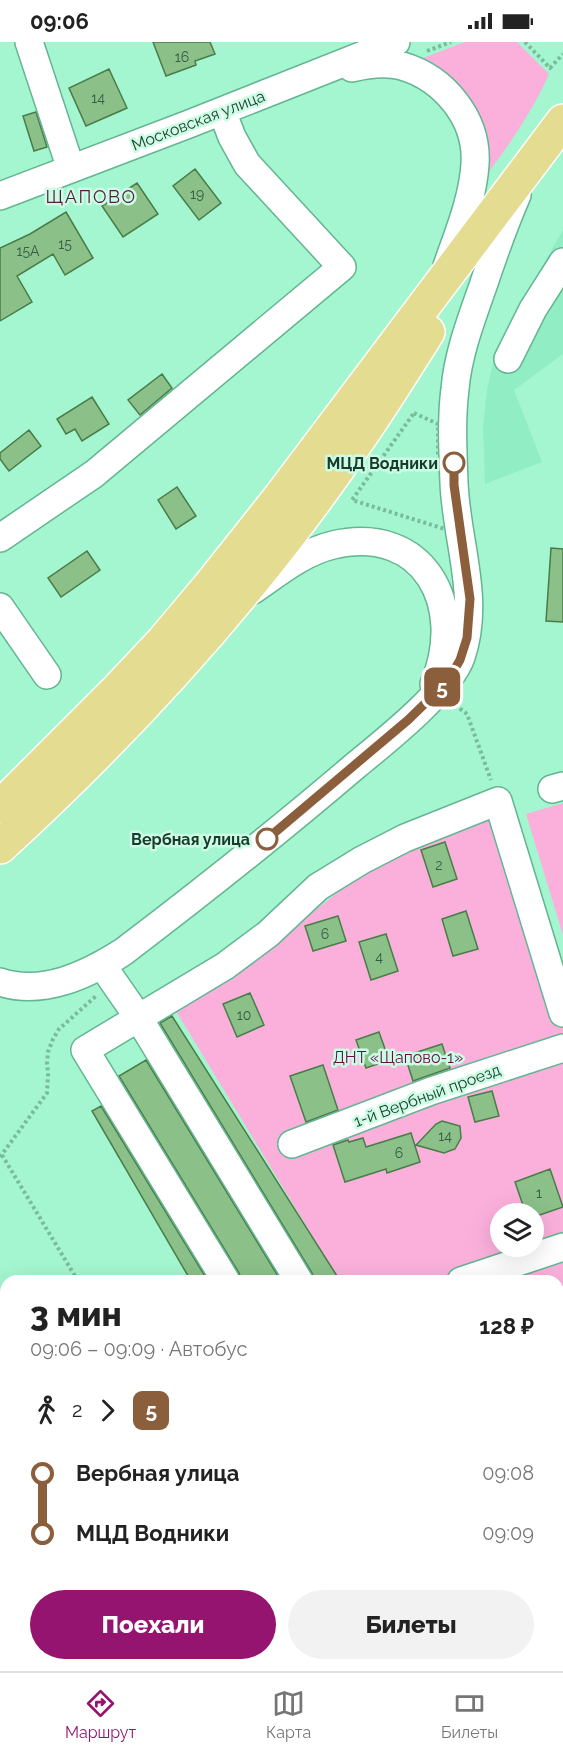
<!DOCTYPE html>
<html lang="ru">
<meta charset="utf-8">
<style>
body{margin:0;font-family:Raleway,sans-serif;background:#f2f2f2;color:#222;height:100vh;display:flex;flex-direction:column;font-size:22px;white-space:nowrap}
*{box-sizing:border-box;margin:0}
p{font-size:20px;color:#767676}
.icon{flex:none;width:33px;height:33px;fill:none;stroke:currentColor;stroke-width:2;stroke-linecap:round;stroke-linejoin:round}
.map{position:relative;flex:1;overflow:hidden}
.drawer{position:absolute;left:0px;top:1233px;width:564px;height:396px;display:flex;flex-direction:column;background:#fff;border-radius:18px 18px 0 0;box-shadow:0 6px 24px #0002}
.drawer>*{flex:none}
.badge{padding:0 12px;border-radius:9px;font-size:21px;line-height:39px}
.buttons{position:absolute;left:490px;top:1161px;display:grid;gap:12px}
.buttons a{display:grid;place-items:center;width:54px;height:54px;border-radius:50%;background:#fff;box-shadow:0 6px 24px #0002;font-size:30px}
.map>.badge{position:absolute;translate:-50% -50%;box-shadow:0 0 0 3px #fff}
.legs{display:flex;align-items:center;gap:9px;height:66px;padding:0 30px;font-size:20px}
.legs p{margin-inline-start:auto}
.overview{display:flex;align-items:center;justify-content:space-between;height:102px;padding:0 30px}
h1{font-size:33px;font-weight:800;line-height:45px}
.cta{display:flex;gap:12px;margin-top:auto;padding:12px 30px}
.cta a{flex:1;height:69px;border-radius:36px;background:#94146f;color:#fff;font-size:24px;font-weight:800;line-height:69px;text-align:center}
.cta a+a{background:#f2f2f2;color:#222}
ul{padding:0 30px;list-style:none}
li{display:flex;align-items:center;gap:21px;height:60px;font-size:22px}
li i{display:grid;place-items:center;width:9px;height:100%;margin:0 8px;background:currentColor}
li i::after{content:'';width:15px;height:15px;margin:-8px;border:4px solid;border-radius:50%;background:#fff}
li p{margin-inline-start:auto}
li:first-child i{background:linear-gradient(#0000 50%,currentColor 0)}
li:last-child i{background:linear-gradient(currentColor 50%,#0000 0)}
.status{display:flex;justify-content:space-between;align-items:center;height:42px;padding:0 30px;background:#fff;direction:ltr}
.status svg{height:16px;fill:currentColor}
.dock{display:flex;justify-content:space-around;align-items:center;height:84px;border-top:2px solid #e0e0e0;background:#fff;font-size:16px;color:#767676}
.dock a{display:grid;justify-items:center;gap:3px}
.dock .current{color:#94146f}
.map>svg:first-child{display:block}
.built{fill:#91edc4}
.green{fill:#fab0db;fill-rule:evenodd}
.building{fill:#8bc089;stroke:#497c48;stroke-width:1.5}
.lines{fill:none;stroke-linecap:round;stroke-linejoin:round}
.minor-casing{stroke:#64b591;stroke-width:30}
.major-casing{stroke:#fff;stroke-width:36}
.path{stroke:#78bb9d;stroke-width:4;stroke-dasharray:3 3;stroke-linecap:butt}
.minor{stroke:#fff;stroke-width:27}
.major{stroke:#e3dc91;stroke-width:33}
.rail-casing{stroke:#325d4b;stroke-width:7}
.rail{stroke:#ccfce4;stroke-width:4.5;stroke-dasharray:14;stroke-linecap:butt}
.line-1-casing{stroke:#fff;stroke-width:14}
.line-1{stroke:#8b5e3c;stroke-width:9}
.stop-1-dot{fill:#fff;stroke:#8b5e3c;stroke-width:3}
.labels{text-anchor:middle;stroke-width:5;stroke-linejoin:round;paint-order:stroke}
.number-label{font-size:14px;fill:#365c44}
.street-label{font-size:16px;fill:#193b2d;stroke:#ccfce4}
.stop-label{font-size:16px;font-weight:bold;fill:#193b2d;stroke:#ccfce4;text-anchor:end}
.park-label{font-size:16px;fill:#650f4b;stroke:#ccfce4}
.neighbourhood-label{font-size:18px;letter-spacing:1.5px;fill:#561b42;stroke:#ccfce4}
</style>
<div class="status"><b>09:06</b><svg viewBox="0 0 49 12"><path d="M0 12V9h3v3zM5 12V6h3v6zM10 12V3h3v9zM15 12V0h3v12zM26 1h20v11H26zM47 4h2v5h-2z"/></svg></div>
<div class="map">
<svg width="563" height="1629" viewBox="0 0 563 1629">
<rect width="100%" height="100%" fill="#a4f6d0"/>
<path class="built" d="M563 188V312L514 348 542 420 485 442 483 385 487 347 495 313 512 276Z"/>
<path class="green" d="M465 0H517L549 32C532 70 509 104 483 137 482 122 484 90 479 77 469 46 444 32 418 18Z
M563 761V893L526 772Z
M506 768 563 946V1629H321L319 1623H558V1239H330L336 1233 176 969 260 913 364 829ZM501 1172H534V1204H501Z
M0 1542 6 1551V1623H53L57 1629H0Z
M218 1623H281L270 1629H220Z"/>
<path class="building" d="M153 0H210L215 12 195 19 196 23 166 34Z
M109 27 127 66 86 84 69 46Z
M36 70 47 105 34 109 23 74Z
M195 127 221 161 199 178 173 144Z
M137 141 158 172 123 195 102 164Z
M66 170 93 216 65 233 53 212 17 234 32 260 0 279V206L30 192Z
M162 332 172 346 140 373 128 358Z
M92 355 109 382 82 399 75 387 66 392 57 377Z
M29 388 41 404 9 429 0 417V411Z
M177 445 196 474 176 487 158 458Z
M551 506 563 507V580L546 579Z
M87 509 100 528 61 555 48 536Z
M445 800 457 837 433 845 421 808Z
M466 869 478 907 453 914 442 877Z
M338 874 346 899 313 909 305 884Z
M386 892 398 929 371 938 359 900Z
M250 951 264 983 237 995 223 962Z
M172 974 337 1234 328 1239H315L312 1231 160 981Z
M379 990 389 1018 366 1026 356 998Z
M442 1002 450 1026 413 1039 405 1014Z
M146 1018 281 1239H242L239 1231 119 1034Z
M323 1023 338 1068 306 1080 290 1034Z
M492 1049 499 1074 475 1080 468 1055Z
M101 1064 208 1239H191L92 1069Z
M442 1079 460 1084 461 1096 455 1107 444 1111 416 1103 436 1082Z
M411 1091 420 1120 387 1131 386 1127 345 1140 333 1103 348 1098 349 1100 363 1096 366 1105Z
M550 1127 563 1165 534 1175V1172H526L515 1140Z"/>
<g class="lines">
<g class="minor-casing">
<path id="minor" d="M29 0 71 127
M352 26C368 22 386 20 402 24 444 36 478 77 475 122 473 157 458 192 447 224
M0 154 189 82 396 0
M508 317 533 267 563 220
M0 496 94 432 342 225 247 122 232 95 222 69
M253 548C278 531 303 510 333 503 424 482 467 563 434 642
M0 565 47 633
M552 747 563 744
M102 923 138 975 299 1239
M0 940C43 954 87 933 123 910 202 850 280 788 355 724 383 701 450 648 461 615 481 557 456 499 454 440 453 410 451 378 455 347 458 312 471 278 483 244 493 214 504 183 517 153
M292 1102 431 1049 563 1006
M226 1239 85 1008 225 924 268 892 318 845 362 818 405 796 498 759 563 971
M461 1239 563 1205
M558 1418 563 1416
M540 1629 554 1623"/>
</g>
<g class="major-casing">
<path id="major" d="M0 765 115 650 163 599 211 542 280 455 563 79
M0 805C130 686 251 553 351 408 378 370 403 330 428 290"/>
</g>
<path class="path" d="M525 0 550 26 563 12
M427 9 451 0
M414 371 438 382V415L448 488 352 458Z
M455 663 467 672 491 738
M2 1113 78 1239
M0 1115 47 1051 48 1033 47 1021 48 1010 53 997 59 987 97 953
M278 1623 280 1629"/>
<use href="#minor" class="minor"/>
<use href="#major" class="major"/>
<g class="rail-casing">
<path id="rail" d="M0 1329 6 1340
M0 1347 6 1359
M124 1623 126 1629
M134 1623 137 1629"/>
</g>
<use href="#rail" class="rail"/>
</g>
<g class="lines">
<g class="line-1-casing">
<path id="line-1" d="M267 797 408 678 447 640 460 618 467 596 470 557 454 443V421"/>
</g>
<use href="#line-1" class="line-1"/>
</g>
<g class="stop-1-dot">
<circle cx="454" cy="421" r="10"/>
<circle cx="267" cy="797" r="10"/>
</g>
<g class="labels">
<g class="number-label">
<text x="182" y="20">16</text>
<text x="98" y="61">14</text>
<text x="197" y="157">19</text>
<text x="65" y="207">15</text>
<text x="28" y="214">15А</text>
<text x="439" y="828">2</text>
<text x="325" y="897">6</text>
<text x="379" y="920">4</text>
<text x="244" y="978">10</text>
<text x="445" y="1099">14</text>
<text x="399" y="1116">6</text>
<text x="539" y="1156">1</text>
</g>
<g class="street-label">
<text transform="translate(198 78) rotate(-21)" y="6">Московская улица</text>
<text transform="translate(427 1053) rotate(-20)" y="6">1-й Вербный проезд</text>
</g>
<g class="stop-label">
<text x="438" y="427">МЦД Водники</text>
<text x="250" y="803">Вербная улица</text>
</g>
<g class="park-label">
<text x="398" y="1021">ДНТ «Щапово-1»</text>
</g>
<g class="neighbourhood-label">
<text x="91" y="161">ЩАПОВО</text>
</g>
</g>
</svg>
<div class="buttons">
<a><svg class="icon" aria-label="layers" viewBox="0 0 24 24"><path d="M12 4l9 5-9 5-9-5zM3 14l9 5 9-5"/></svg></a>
</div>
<b class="badge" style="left:442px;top:645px;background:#8b5e3c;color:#fff">5</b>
<section class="drawer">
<div class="overview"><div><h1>3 мин</h1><p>09:06 – 09:09 · Автобус</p></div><b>128 ₽</b></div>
<div class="legs"><svg class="icon" aria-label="walk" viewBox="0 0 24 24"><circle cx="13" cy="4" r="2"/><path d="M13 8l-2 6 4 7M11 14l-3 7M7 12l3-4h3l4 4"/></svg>2<svg class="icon" aria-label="forward" viewBox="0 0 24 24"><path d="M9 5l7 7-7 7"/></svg><b class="badge" style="background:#8b5e3c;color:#fff">5</b></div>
<ul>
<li><i style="color:#8b5e3c"></i><b>Вербная улица</b><p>09:08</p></li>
<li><i style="color:#8b5e3c"></i><b>МЦД Водники</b><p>09:09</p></li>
</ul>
<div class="cta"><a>Поехали</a><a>Билеты</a></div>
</section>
</div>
<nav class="dock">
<a class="current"><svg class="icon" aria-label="directions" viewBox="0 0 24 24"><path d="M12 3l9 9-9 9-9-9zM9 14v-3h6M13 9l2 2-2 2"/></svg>Маршрут</a>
<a><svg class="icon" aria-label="map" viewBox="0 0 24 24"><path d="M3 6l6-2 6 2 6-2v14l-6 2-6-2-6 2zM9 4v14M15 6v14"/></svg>Карта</a>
<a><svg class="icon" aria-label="tickets" viewBox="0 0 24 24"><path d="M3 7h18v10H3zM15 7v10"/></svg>Билеты</a>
</nav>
